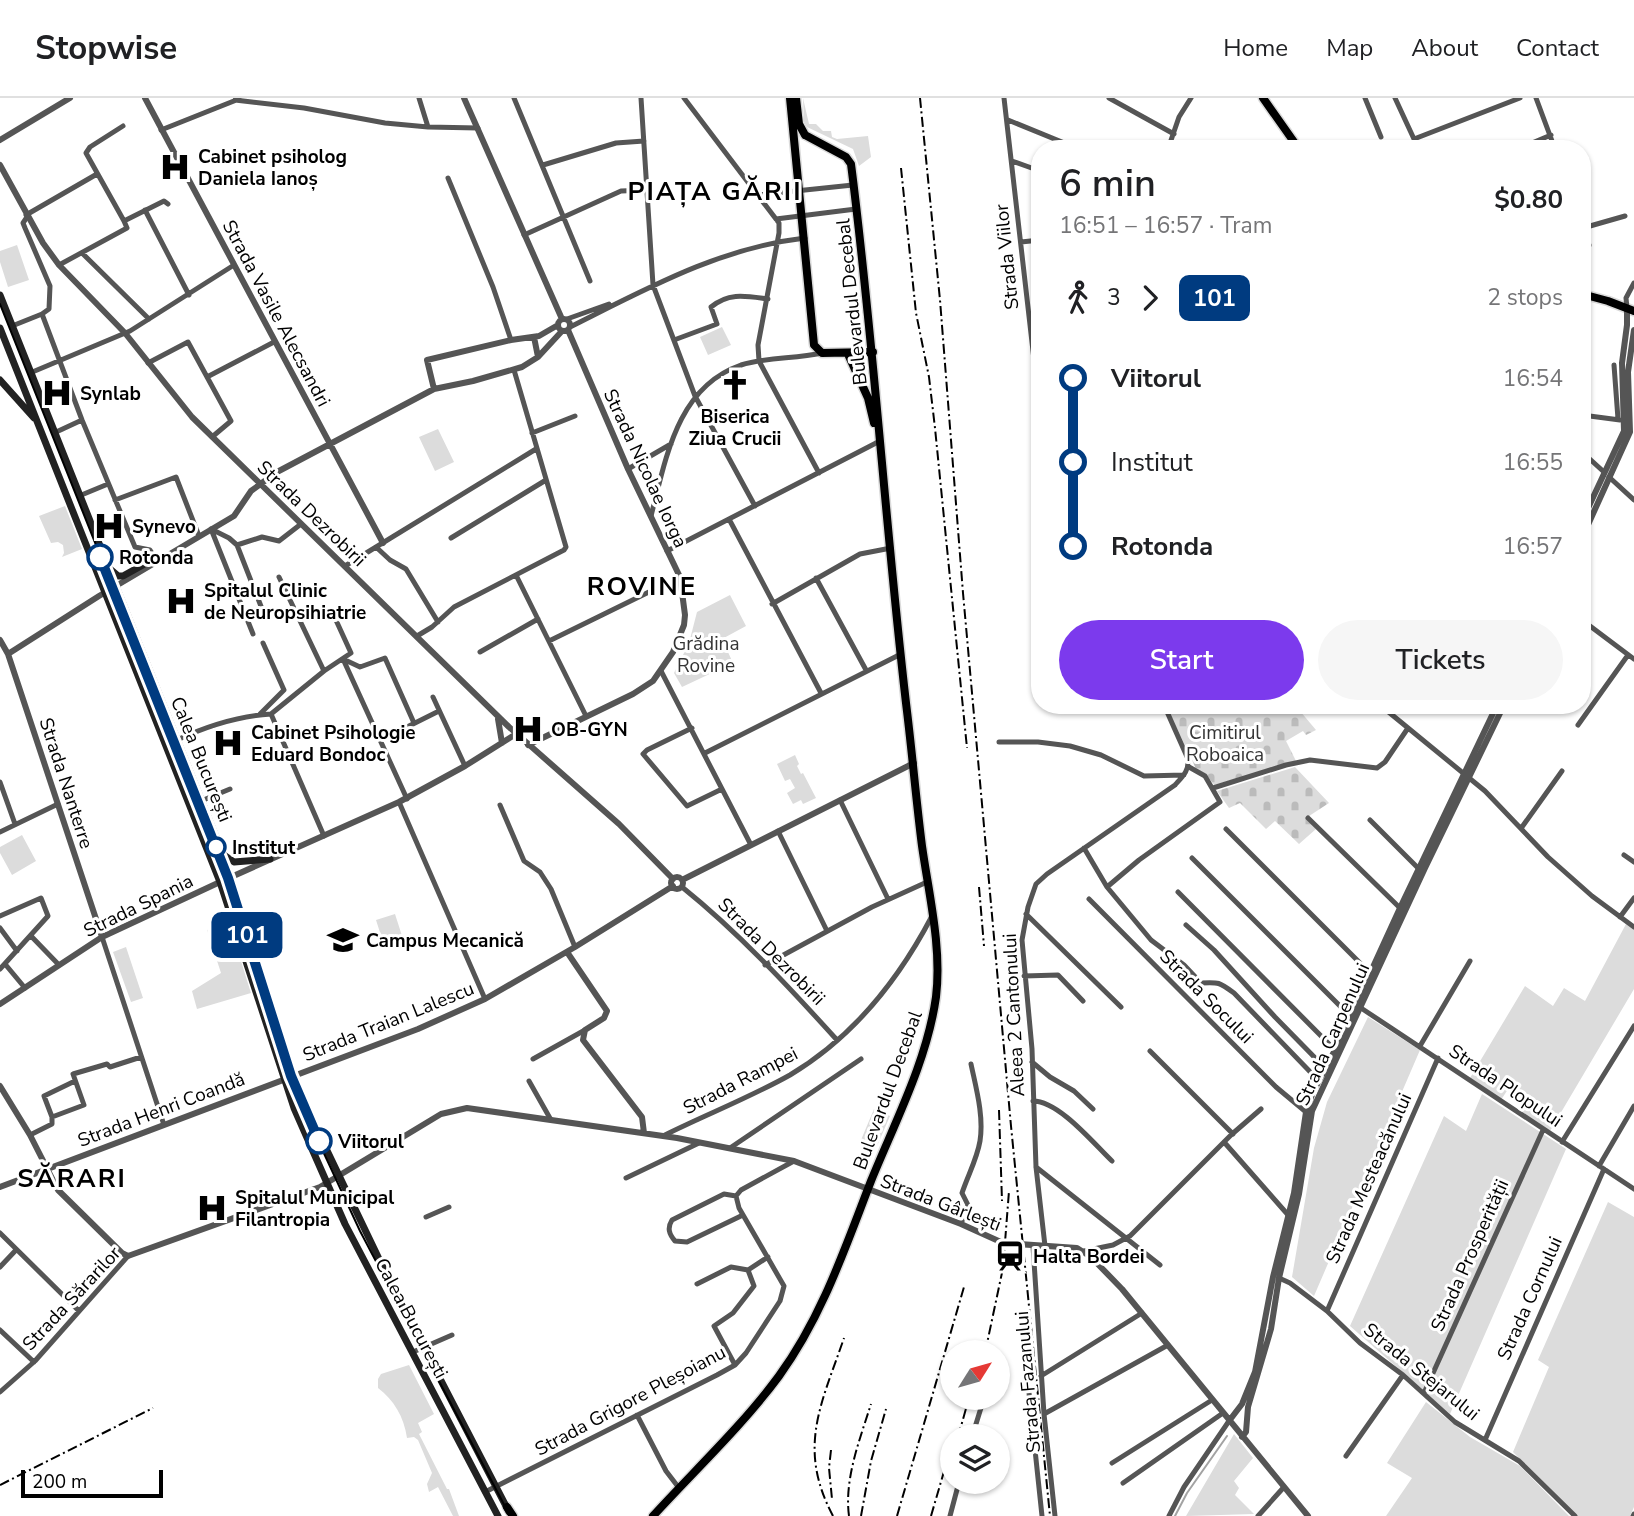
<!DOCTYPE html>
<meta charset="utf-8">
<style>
body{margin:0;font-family:"Nunito Sans",sans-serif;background:#f6f6f6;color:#202124;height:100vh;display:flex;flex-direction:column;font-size:26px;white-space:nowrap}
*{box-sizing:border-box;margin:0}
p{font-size:23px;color:#757577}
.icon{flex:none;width:38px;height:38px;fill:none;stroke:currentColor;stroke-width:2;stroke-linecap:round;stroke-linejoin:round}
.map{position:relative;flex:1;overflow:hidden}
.sheet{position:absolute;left:1031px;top:42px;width:560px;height:574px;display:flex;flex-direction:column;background:#fff;border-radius:28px;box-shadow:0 2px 5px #0004}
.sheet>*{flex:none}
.badge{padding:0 14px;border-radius:10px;font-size:24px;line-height:46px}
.needle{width:46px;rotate:53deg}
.tools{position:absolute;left:940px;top:1242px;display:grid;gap:14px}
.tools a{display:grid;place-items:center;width:70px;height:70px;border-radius:50%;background:#fff;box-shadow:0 2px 5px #0004;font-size:35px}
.scale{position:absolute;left:21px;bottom:18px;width:142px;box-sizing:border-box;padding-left:7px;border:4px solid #000;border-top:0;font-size:19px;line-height:24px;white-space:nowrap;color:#000;-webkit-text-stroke:5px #fff;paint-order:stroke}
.map>.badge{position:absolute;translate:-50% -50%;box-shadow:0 0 0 4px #fff}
.legs{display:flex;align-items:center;gap:10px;height:77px;padding:0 28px;font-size:23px}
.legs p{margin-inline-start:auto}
.overview{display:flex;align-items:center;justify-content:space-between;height:119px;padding:0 28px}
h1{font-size:38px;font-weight:600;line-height:52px}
.cta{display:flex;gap:14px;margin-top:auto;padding:14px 28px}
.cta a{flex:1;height:80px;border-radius:42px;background:#7c3aed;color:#fff;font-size:28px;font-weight:600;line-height:80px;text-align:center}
.cta a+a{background:#f6f6f6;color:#202124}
ul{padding:0 28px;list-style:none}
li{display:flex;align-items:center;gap:24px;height:84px;font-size:26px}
li i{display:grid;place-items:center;width:10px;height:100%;margin:0 9px;background:currentColor}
li i::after{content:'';width:18px;height:18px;margin:-9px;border:5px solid;border-radius:50%;background:#fff}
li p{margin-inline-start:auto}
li:first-child i{background:linear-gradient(#0000 50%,currentColor 0)}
li:last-child i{background:linear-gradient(currentColor 50%,#0000 0)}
header{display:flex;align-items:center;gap:42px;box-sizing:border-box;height:98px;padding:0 35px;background:#fff;border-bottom:2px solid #e0e0e0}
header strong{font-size:33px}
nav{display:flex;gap:38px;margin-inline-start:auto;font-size:24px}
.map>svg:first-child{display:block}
.green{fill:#dcdcdc}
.cemetery{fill:url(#cemetery-stones)}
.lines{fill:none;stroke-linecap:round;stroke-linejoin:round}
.stream{stroke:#a3a3a3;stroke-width:2}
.primary-casing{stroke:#dbdbdb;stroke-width:11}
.minor{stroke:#555;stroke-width:5}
.tertiary{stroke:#555;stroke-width:6}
.secondary{stroke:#222;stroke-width:7}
.primary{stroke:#000;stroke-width:8}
.tram{stroke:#000;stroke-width:2}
.rail{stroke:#000;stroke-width:2;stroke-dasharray:10 3.5 2 3.5;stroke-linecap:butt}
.line-1-casing{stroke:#fff;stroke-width:16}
.line-1{stroke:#003b80;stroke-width:10}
.stop-1-dot{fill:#fff;stroke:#003b80;stroke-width:3.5}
.labels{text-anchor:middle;stroke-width:6;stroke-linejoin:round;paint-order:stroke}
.poi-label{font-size:19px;font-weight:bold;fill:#000;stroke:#fff;text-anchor:start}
.street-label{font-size:19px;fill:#000;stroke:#fff}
.stop-label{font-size:19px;font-weight:bold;fill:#000;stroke:#fff;text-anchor:start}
.park-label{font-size:19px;fill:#333;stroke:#fff}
.district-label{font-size:26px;font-weight:bold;letter-spacing:2px;fill:#000;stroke:#fff}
</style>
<header>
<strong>Stopwise</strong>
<nav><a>Home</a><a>Map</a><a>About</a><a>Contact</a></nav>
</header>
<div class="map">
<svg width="1634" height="1418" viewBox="0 0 1634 1418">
<defs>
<pattern id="cemetery-stones" width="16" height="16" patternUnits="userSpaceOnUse" patternTransform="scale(1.75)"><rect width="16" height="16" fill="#dcdcdc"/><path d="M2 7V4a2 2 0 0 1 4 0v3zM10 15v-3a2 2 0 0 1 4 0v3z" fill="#bbb"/></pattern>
</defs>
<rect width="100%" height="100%" fill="#fff"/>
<path class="green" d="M803 0 809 26H816L823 33H831L832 39 837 41 868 38 871 59 859 68 853 51 807 29 804 24Z
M17 147 29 182 8 189 0 164V153Z
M722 229 731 247 708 257 700 239Z
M438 331 454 364 435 373 419 339Z
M65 408 82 451 62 459 64 455 63 447 58 444 51 445 39 418Z
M730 497 746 528 722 541 733 565 682 589 674 575 689 545 697 514Z
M117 506 223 769 221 771 115 507Z
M795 657 799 666 797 668 801 676 803 675 816 700 803 706 801 702 793 706 787 695 795 690 790 681 785 683 777 666Z
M22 737 36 763 12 777 0 755V749Z
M395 816 403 841 384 847 376 822Z
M229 825 251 895 197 911 192 893 221 875 207 832Z
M1626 826 1634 832V891L1550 1033 1519 1013 1526 1000 1510 988 1501 1002 1470 980 1525 888 1553 908 1564 890 1585 903Z
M126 849 143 900 131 904 113 854Z
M1368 919 1420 952 1314 1198 1292 1179 1314 1050 1327 1004Z
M1482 996 1566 1051 1450 1316 1350 1228 1444 1018 1466 1033Z
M874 1011 890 1018 877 1048 861 1042Z
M1608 1104 1634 1119V1409L1630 1418H1576L1513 1354 1549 1269 1538 1262Z
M409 1267 434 1316 418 1325 422 1334 419 1336 447 1391H449L459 1418H453L438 1389 429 1394 427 1386 432 1375 418 1342 414 1339 407 1340C404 1319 394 1302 378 1290V1281L381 1276Z
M1426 1304 1470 1339 1520 1368 1569 1418H1386L1412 1380 1387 1365Z
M1234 1336 1253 1360 1234 1383 1239 1390 1235 1397 1254 1416 1186 1418Z"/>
<path class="cemetery" d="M1166 607H1295L1316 632 1306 637 1303 633 1286 643 1296 663 1214 687 1206 676 1196 671Z
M1295 669 1329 705 1306 720 1316 731 1299 746 1275 723 1266 731 1240 705 1229 710 1217 693Z"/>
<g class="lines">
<path class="stream" d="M1175 1418 1187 1395 1227 1338"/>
<g class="primary-casing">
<path id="primary" d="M790 0 814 247 822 255 873 254
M796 0 799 26 805 37
M1263 0 1299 51
M1582 196 1608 203 1634 213
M848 256 868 300 874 325
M507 1409 513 1418
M653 1418C695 1372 742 1328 779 1278 822 1219 845 1150 871 1083 895 1024 927 963 936 899 942 850 929 797 922 748 916 701 912 653 906 605 885 425 874 245 851 66L846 59 805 37"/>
</g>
<path class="minor" d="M419 0 428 29
M514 0 590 183
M641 0 653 187 695 298 755 408
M684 0 779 125V135L758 247 759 263 819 375
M1004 0 1040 314
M1109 0 1174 36
M1365 0 1381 39
M1395 0 1414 41 1520 0
M1536 0 1555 51
M235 2 304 10 385 25 428 29 478 30
M1008 22 1079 51
M123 28 90 49 86 55 119 114 124 123 164 103 168 106
M161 32 239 1
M1168 51 1179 19 1191 0
M1518 51 1551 37
M1012 63 1040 73
M543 67 616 45 644 43
M448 80 493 189 511 242
M758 97 853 87
M145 112 189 197
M26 117 97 76
M27 119 23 125 25 130 50 188 49 211 42 216
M776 121 856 111
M1582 128 1589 147 1582 172
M1583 130 1625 118
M524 137 621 93 647 92
M1021 144 1040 142
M82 155 149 221
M59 167 127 130 124 123
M1627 210 1626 200 1634 185
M567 221 609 206
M12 228 42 216 82 322 135 449 150 452 157 463
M570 229C646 191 719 150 805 140
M674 242 717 226 711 209C729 194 746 198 768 201
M148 265 188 244 231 323 212 339
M1614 267 1618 321
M30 275 130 233 234 167
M207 279 274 244
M1582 317 1620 322
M54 335 82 322
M532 335 575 318
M1582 354 1604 374
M628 371 671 346
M1609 379 1634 402
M79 398 108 386
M115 402 176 379 199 438
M651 418C666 360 677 289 741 267 767 259 795 261 822 255
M729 421 821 595
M211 431 253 536
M211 431 229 440 237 447 264 516
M451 440 546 382
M237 447 262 439 279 443 301 426
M376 449 390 462 406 471 438 524
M667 453 878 344
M345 468 536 351
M516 477 586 618
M279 479 324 573
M816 480 866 572
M772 506 860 456 891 450
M1582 522 1634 561
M417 538 432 529 454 509 564 452 566 449 514 272
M549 543 653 492
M480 554 538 521
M343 561 407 701
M343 561 360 569 385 560 414 625
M661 573 751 747
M433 599 465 668
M1380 607 1485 693 1548 759 1592 798 1634 829
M260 616 284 592 263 545
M271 616 324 573 351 555 335 520
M271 616 324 738
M1578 627 1628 557
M692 630 647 652 643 656 687 708 722 691
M177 642C207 628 238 618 271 616
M381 642 439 613
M999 644H1038L1070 648 1101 657 1144 678 1184 677
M705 655 901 556
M0 684 15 726
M1213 690 1286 667 1310 662 1377 670 1385 664 1408 630
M840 702 888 801
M201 703 230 691
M399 704 485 901
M500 707 524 763 540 774 551 791 575 849
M1308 720 1400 810
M1370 722 1419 771
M1522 729 1562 673
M1226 731 1370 875
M778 733 827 833
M0 734 58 706
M1084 750 1107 789 1139 762 1220 704 1205 678 1189 669
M1624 757 1634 764
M1192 760 1351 919
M682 789C738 834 789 889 837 942
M1107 789 1151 842 1184 867 1201 885C1219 884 1219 884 1234 895L1319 983
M1178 794 1335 952
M1089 801 1276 989 1306 1014
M1026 816 1121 909
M0 818 41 800 48 818 0 871
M1620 819 1634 800
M1186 827 1214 852 1275 919 1326 971
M0 830 17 853
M31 838 59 867
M102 839 164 1027
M5 866 25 890
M765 867 872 809 927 784
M1024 878 1058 877 1083 903
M1361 910 1634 1091
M1420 948 1470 863
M1150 953 1233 1036
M533 961 585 932
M1032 964 1050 979 1074 993 1093 1011
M529 983 551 1022
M1033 1003C1059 1003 1094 1046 1112 1063
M52 1019 44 998 75 983
M30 1037 52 1026V1019L84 1007 73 976 107 966 110 969 141 959
M663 1038C705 1017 749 1000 790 977 852 940 899 881 932 818
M1224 1044 1289 1118
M1562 1044 1634 928
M730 1050 861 961
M1599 1068 1634 1008
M1036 1069 1160 1167
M626 1080 699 1045
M736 1098 724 1096 672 1122C667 1130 669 1136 675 1143L687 1144 743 1117
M426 1119 449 1109
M961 1126 968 1107 962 1095C968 1077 977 1061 980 1043 984 1018 976 990 971 966
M0 1135 79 1213
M1033 1148 1044 1316 1055 1418
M1045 1148 1036 1069 1032 951 1022 842 1028 809 1036 786 1047 776 1175 687C1183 678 1189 673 1188 661L1164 607
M1084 1153 1113 1147 1130 1138 1231 1037 1261 1011
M0 1169 16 1152
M1279 1180 1290 1185 1327 1213 1360 1245 1403 1277 1455 1324 1519 1363 1575 1418
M697 1186 731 1169 748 1172 768 1159
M1327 1213 1438 960
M1021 1219 1042 1418
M0 1232 34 1264
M413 1254 452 1237
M735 1267 714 1228 733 1215 754 1188 748 1172
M1041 1278 1142 1215
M0 1294 35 1263 128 1158
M1424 1295 1543 1032
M1044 1316 1168 1247
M637 1317 666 1373 679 1390
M972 1339 984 1300
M1485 1342 1604 1071
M1346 1358 1403 1277
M1112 1365 1212 1302
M1123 1385 1223 1315
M485 1394 717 1277 735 1267 746 1255 780 1203 784 1188 739 1110 736 1098 741 1092 794 1063
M950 1418 959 1384
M1169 1418 1184 1389 1229 1323
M1258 1418 1284 1389
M1633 1418 1634 1416"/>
<path class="tertiary" d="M145 0 383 445
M464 0 562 221
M0 42 70 0
M0 67 43 145 59 167 125 235 192 319 509 629 619 726 673 781
M558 227a6 6 0 1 1 12 0a6 6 0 1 1-12 0Z
M534 239 538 259
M434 291 427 262 511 242 539 238 558 227
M1582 423 1624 333 1622 265 1627 227V210
M1582 440 1630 334 1628 274 1634 232
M0 542 8 556 102 839
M8 556 99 498 234 418 251 393 277 374 434 291 473 283 522 269 538 259 562 233
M498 621 502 645
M528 647 633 596 653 583 673 554 684 527 685 517 680 479 628 371 568 232
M671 785a6 6 0 1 1 12 0a6 6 0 1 1-12 0Z
M682 782 914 665
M567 854 607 913 604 920 585 932 583 942 642 1019 644 1035
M0 906 102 839 220 784 399 704 465 668 516 636
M0 988 30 1037 58 1092 122 1155 128 1158 320 1089 441 1016 467 1010 677 1040 794 1063 961 1126 1003 1145 1077 1150 1091 1159 1122 1191 1308 1418
M0 1089 418 931 485 901 575 849 673 788
M1229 1323 1242 1306 1255 1274 1273 1179 1294 1095 1306 1014 1313 994 1335 952 1400 810 1497 607
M1242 1339 1246 1334 1248 1309 1271 1231 1279 1180 1299 1096 1312 1013 1425 770 1504 607"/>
<path class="secondary" d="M0 197 228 769 294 977 309 1015 391 1186 509 1414
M0 230 220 784 294 1010 345 1126 498 1418
M0 282 34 320
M111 472 118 478H123L150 463H157
M224 757 234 764 270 761"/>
<use href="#primary" class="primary"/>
<path class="tram" d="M0 206 225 771 302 1008 360 1133 510 1418"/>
<path class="rail" d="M920 0 940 202 963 495 1011 1028 1050 1418
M901 70 916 215 929 279 935 330 967 650
M979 789 984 848
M999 1012 1002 1103
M985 1255 1003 1170 1009 1093
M958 1339 969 1300
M831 1352 829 1370 832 1401
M0 1387 153 1310
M833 1418C797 1350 821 1307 844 1240
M849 1418C844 1381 860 1341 871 1306
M861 1418 871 1363 886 1311
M897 1418 964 1189
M931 1418 952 1346"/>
</g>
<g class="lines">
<g class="line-1-casing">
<path id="line-1" d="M100 459 228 780 291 978 319 1043"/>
</g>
<use href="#line-1" class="line-1"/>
</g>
<defs>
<g id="hospital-bare" transform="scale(2.415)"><path d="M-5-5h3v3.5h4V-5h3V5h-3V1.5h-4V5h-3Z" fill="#000" stroke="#fff" stroke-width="2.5" paint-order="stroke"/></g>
<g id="church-bare" transform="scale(2.415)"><path d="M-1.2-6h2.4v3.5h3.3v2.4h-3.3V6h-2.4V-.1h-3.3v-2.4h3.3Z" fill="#000" stroke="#fff" stroke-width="2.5" paint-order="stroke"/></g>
<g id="university-bare" transform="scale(2.415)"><path d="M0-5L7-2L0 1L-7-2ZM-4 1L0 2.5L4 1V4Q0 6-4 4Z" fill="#000" stroke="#fff" stroke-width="2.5" paint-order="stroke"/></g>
<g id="station-bare" transform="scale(2.415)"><path d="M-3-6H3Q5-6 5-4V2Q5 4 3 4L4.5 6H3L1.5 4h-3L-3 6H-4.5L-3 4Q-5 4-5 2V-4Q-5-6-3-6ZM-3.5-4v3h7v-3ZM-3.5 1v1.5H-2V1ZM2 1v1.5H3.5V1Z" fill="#000" stroke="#fff" stroke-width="2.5" paint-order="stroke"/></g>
</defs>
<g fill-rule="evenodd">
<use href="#hospital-bare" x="175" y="69"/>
<use href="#church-bare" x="735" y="287"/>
<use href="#hospital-bare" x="57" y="295"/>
<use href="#hospital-bare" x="109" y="428"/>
<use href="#hospital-bare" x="181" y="503"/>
<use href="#hospital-bare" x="528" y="631"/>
<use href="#hospital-bare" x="228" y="645"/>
<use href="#university-bare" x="343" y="842"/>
<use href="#hospital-bare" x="212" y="1110"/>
<use href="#station-bare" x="1010" y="1158"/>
</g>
<g class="stop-1-dot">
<circle cx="100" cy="459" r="12"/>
<circle cx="216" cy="749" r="9"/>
<circle cx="319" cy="1043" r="12"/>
</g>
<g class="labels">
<g class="poi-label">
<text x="198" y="65">Cabinet psiholog<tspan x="198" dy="22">Daniela Ianoș</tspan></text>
<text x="80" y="302">Synlab</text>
<text x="735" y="325" text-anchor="middle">Biserica<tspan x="735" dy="22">Ziua Crucii</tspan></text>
<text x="132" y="435">Synevo</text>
<text x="204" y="499">Spitalul Clinic<tspan x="204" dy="22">de Neuropsihiatrie</tspan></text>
<text x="551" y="638">OB-GYN</text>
<text x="251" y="641">Cabinet Psihologie<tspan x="251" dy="22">Eduard Bondoc</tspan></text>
<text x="366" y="849">Campus Mecanică</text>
<text x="235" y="1106">Spitalul Municipal<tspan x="235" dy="22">Filantropia</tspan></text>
<text x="1033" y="1165">Halta Bordei</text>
</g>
<g class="street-label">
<text transform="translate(1006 159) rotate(-96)" y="7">Strada Viilor</text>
<text transform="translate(851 204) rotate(-96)" y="7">Bulevardul Decebal</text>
<text transform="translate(277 215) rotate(62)" y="7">Strada Vasile Alecsandri</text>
<text transform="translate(646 370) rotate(65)" y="7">Strada Nicolae Iorga</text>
<text transform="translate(312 415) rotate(44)" y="7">Strada Dezrobirii</text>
<text transform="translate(202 661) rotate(68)" y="7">Calea București</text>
<text transform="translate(67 685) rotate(72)" y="7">Strada Nanterre</text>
<text transform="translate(138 807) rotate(-26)" y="7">Strada Spania</text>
<text transform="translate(772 853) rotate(45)" y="7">Strada Dezrobirii</text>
<text transform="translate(1207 898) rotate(45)" y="7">Strada Socului</text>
<text transform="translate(1013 917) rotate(-93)" y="7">Aleea 2 Cantonului</text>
<text transform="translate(388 923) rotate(-22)" y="7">Strada Traian Lalescu</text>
<text transform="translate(1332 936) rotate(-66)" y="7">Strada Carpenului</text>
<text transform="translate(740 982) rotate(-27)" y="7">Strada Rampei</text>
<text transform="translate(1506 987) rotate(34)" y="7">Strada Plopului</text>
<text transform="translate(887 992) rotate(-70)" y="7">Bulevardul Decebal</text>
<text transform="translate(161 1011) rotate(-21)" y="7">Strada Henri Coandă</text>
<text transform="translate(1368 1080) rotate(-66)" y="7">Strada Mesteacănului</text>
<text transform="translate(941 1104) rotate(21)" y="7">Strada Gârlești</text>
<text transform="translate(1469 1157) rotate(-66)" y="7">Strada Prosperității</text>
<text transform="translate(71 1200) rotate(-47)" y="7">Strada Sărarilor</text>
<text transform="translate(1529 1200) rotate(-66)" y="7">Strada Cornului</text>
<text transform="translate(412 1220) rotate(62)" y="7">Calea București</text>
<text transform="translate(1422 1273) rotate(39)" y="7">Strada Stejarului</text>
<text transform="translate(1027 1284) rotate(-95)" y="7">Strada Fazanului</text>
<text transform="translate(630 1302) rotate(-28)" y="7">Strada Grigore Pleșoianu</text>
</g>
<g class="stop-label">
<text x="119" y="466">Rotonda</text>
<text x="232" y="756">Institut</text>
<text x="338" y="1050">Viitorul</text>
</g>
<g class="park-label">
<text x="706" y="552">Grădina<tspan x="706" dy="22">Rovine</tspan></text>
<text x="1225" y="641">Cimitirul<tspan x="1225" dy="22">Roboaica</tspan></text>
</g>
<g class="district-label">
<text x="715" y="102">PIAȚA GĂRII</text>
<text x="642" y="497">ROVINE</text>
<text x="72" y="1089">SĂRARI</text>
</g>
</g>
</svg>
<div class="tools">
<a><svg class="needle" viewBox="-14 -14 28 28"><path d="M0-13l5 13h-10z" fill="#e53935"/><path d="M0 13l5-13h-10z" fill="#757577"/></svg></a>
<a><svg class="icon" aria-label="layers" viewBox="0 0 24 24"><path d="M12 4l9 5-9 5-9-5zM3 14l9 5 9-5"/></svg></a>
</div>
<div class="scale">200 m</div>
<b class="badge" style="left:247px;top:837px;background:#003b80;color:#fff">101</b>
<section class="sheet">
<div class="overview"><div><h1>6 min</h1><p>16:51 – 16:57 · Tram</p></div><b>$0.80</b></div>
<div class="legs"><svg class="icon" aria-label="walk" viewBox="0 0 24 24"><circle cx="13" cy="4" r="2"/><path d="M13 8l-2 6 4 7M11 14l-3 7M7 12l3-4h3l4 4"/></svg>3<svg class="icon" aria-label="forward" viewBox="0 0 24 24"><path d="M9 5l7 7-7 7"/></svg><b class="badge" style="background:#003b80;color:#fff">101</b><p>2 stops</p></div>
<ul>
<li><i style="color:#003b80"></i><b>Viitorul</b><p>16:54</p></li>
<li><i style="color:#003b80"></i><span>Institut</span><p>16:55</p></li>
<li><i style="color:#003b80"></i><b>Rotonda</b><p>16:57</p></li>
</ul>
<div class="cta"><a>Start</a><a>Tickets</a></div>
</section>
</div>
